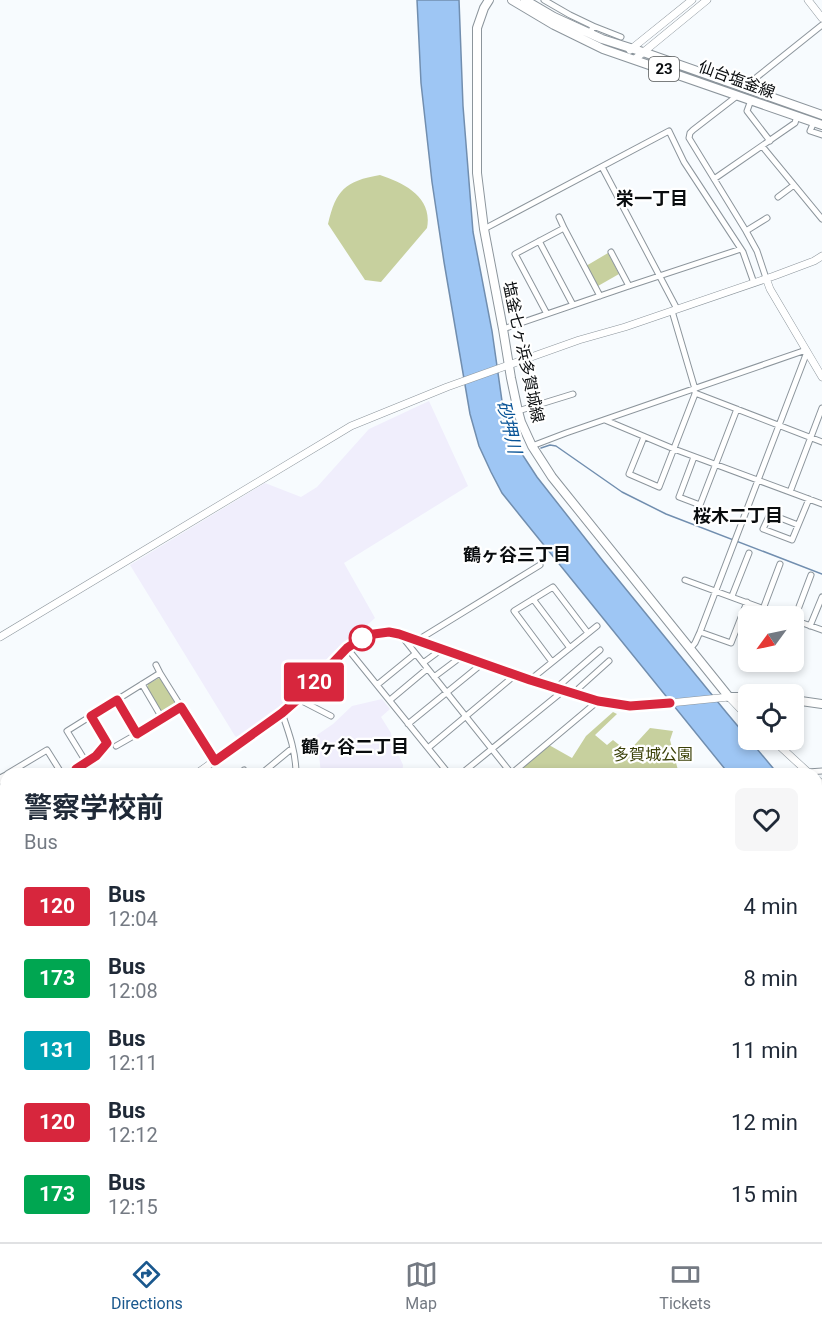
<!DOCTYPE html>
<meta charset="utf-8">
<style>
body{margin:0;font-family:Roboto,"Noto Sans JP",sans-serif;background:#f6f6f7;color:#1f2937;height:100vh;display:flex;flex-direction:column;font-size:22px;white-space:nowrap}
*{box-sizing:border-box;margin:0}
p{font-size:20px;color:#747a83}
.icon{flex:none;width:33px;height:33px;fill:none;stroke:currentColor;stroke-width:2;stroke-linecap:round;stroke-linejoin:round}
.map{position:relative;flex:1;overflow:hidden}
.side{position:absolute;left:0px;top:768px;width:822px;height:474px;display:flex;flex-direction:column;background:#fff;border-radius:18px 18px 0 0;box-shadow:0 3px 9px #0003}
.side>*{flex:none}
.badge{padding:0 12px;border-radius:4px;font-size:21px;line-height:39px}
.needle{width:39px;rotate:237deg}
.buttons{position:absolute;left:738px;top:606px;display:grid;gap:12px}
.buttons a{display:grid;place-items:center;width:66px;height:66px;border-radius:9px;background:#fff;box-shadow:0 3px 9px #0003;font-size:30px}
.map>.badge{position:absolute;translate:-50% -50%;box-shadow:0 0 0 3px #fff}
.round{display:grid;place-items:center;flex:none;width:63px;height:63px;border-radius:9px;background:#f6f6f7}
.headline{display:flex;align-items:center;justify-content:space-between;height:102px;padding:0 24px}
h1{font-size:28px;font-weight:700;line-height:45px}
ul{padding:0;list-style:none}
li{display:flex;align-items:center;gap:18px;height:72px;padding:0 24px}
li div{flex:1}
li b{display:block;font-size:22px}
li em{font-style:normal}
li .badge{min-width:66px;font-weight:700;text-align:center}
.tab-bar{display:flex;justify-content:space-around;align-items:center;height:84px;border-top:2px solid #e0e1e3;background:#fff;font-size:16px;color:#747a83}
.tab-bar a{display:grid;justify-items:center;gap:3px}
.tab-bar .current{color:#1a588e}
.map>svg:first-child{display:block}
.education{fill:#f0eefc}
.green{fill:#c7d09e}
.water{fill:#9ec6f4;stroke:#718eaf;stroke-width:1.5}
.lines{fill:none;stroke-linecap:round;stroke-linejoin:round}
.stream{stroke:#718eaf;stroke-width:1.5}
.minor-casing{stroke:#8c959c;stroke-width:7}
.tertiary-casing{stroke:#8c959c;stroke-width:8}
.primary-casing{stroke:#8c959c;stroke-width:10}
.trunk-casing{stroke:#8c959c;stroke-width:10}
.minor{stroke:#fff;stroke-width:5}
.tertiary{stroke:#fff;stroke-width:7}
.primary{stroke:#fff;stroke-width:8}
.trunk{stroke:#fff;stroke-width:9}
.rail-casing{stroke:#4c4f52;stroke-width:4}
.rail{stroke:#fff;stroke-width:1.5;stroke-dasharray:4.5;stroke-linecap:butt}
.line-casing{stroke:#fff;stroke-width:14}
.line{stroke:#d7263d;stroke-width:9}
.stop-dot{fill:#fff;stroke:#d7263d;stroke-width:3}
.labels{text-anchor:middle;stroke-width:4.5;stroke-linejoin:round;paint-order:stroke}
.shield{fill:#fff;stroke:#535556;stroke-width:1.5}
.shield-label{font-size:15px;font-weight:bold;fill:#090c0e}
.street-label{font-size:16px;fill:#090c0e;stroke:#fff}
.park-label{font-size:16px;fill:#3b4108;stroke:#fff}
.neighbourhood-label{font-size:18px;font-weight:bold;fill:#090c0e;stroke:#fff}
.water-label{font-size:18px;font-style:italic;fill:#095497;stroke:#fff}
</style>
<div class="map">
<svg width="822" height="1242" viewBox="0 0 822 1242">
<rect width="100%" height="100%" fill="#f7fbfe"/>
<path class="education" d="M429 401 468 486 344 563 375 618 344 646 286 705 240 739 235 736 130 565 265 483 301 497 317 487 369 429Z
M382 699 390 709 381 717 391 733 392 740 403 765 402 774H321L317 735 333 724 352 706Z"/>
<path class="green" d="M380 175C404 183 433 197 427 228L381 282 365 280 328 224C336 190 345 181 380 175Z
M608 253 619 274 598 286 586 266Z
M159 678 162 679 177 703 176 706 165 713 162 712 147 688 148 684Z
M613 712 617 714 595 735 607 745 613 740 628 752 650 728 673 731 670 740 679 774H514L549 745 572 758 586 736Z"/>
<path class="water" d="M417 0H459L463 106 473 232 492 331 502 401 520 451 537 477 603 561 726 712 778 774H729L522 518 502 493 491 472 479 446 470 414 444 262 432 182 421 83Z"/>
<g class="lines">
<path class="stream" d="M541 448 550 445 556 446 622 492 666 514 822 574
M816 1201 822 1198
M732 1242 744 1236"/>
<g class="minor-casing">
<path id="minor" d="M544 0 570 15 593 26 590 34
M593 26 621 37
M751 91 753 82 757 77 822 25
M737 96 693 130 690 133 689 138 746 231 757 251 766 278
M751 100 747 111 770 141
M814 122 810 131 822 135
M762 146 822 219
M602 167 677 309
M714 179 792 125 795 123 797 116
M778 197 794 185
M559 217 564 228
M484 229 669 131 684 162 743 252 754 283
M746 231 767 218
M539 241 573 305
M611 252 629 286
M672 311 695 389
M547 314 515 254 564 228 600 296
M503 329 629 286 741 249
M695 393 822 442
M518 411 573 394
M605 420 674 449 822 504
M644 437 629 474 659 487 695 394
M532 446 566 433 806 350
M694 457 679 497 700 505 737 409
M790 492 822 408
M798 525 770 514 763 529 792 540 809 499
M811 575 794 620 822 630
M685 580 783 616
M732 596 749 553
M533 599 570 648
M763 609 780 564
M810 626 822 597
M700 632 731 643 747 602
M400 634 511 773
M418 640 540 565
M347 648 449 774
M690 649 695 643 700 632 807 352
M552 662 514 611 553 587 588 633
M423 663 442 649
M156 665 160 673
M758 668 760 662
M434 677 462 656
M530 680 597 626
M142 684 162 718
M377 685 415 654
M555 689 600 650
M576 695 579 688 609 661
M298 699 331 716
M117 700 137 734 181 707
M390 700 427 669
M282 713C289 733 296 752 296 774
M91 716 107 743 96 756 86 762 67 731 160 673 215 761
M408 724 483 663
M116 746 137 734
M428 748 515 675
M76 769 86 762
M244 770 246 774
M808 772 822 771
M7 774 47 750 62 774
M67 774 71 771
M261 774 290 750 293 749
M461 774 563 691
M511 774 598 701
M6 775 0 778 6 788
M0 813 6 810
M0 850 6 846
M0 862 6 873
M0 927 6 925
M0 1030 6 1028
M816 1056 822 1057
M0 1095 6 1089
M816 1124 822 1107
M0 1141 6 1137
M816 1173 822 1170
M0 1189 6 1185
M4 1217 6 1216
M816 1226 822 1223
M343 1236 348 1242
M385 1236 390 1242
M442 1236 446 1242
M660 1236 663 1242
M73 1242 75 1236
M92 1242 93 1236
M133 1242V1236
M160 1242 169 1236
M197 1242 203 1236
M237 1242 244 1236
M299 1242 306 1236
M351 1242 358 1236
M409 1242 415 1236
M467 1242 493 1236
M575 1242 586 1236
M633 1242 644 1236
M709 1242 722 1236
M784 1242 796 1236"/>
</g>
<g class="tertiary-casing">
<path id="tertiary" d="M808 0 822 18
M630 50 692 0
M635 59 707 0
M766 278 770 289 822 377
M0 637 351 426 447 387 579 340 625 327 774 276 814 261 822 256
M773 740 810 774
M196 774 282 713 298 699 347 648 359 640 373 634 389 632 399 634 555 689 598 701 623 705 640 706 729 697 748 717
M816 779 822 784
M0 884 6 882
M0 1013 6 1007
M0 1163 6 1172
M33 1236V1242
M535 1236 539 1242"/>
</g>
<g class="primary-casing">
<path id="primary" d="M489 0 484 8 477 28V173L484 229 503 329 511 378 518 411 521 422 532 446 552 477 729 697H748
M512 0 554 25 603 49 822 125
M525 0 554 17 602 39 643 52 822 115
M794 700 822 704"/>
</g>
<g class="trunk-casing">
<path id="trunk" d="M816 966 822 965
M816 974 822 973
M0 1074 6 1073"/>
</g>
<use href="#minor" class="minor"/>
<use href="#tertiary" class="tertiary"/>
<use href="#primary" class="primary"/>
<use href="#trunk" class="trunk"/>
<g class="rail-casing">
<path id="rail" d="M816 1050 822 1052
M0 1156 6 1152"/>
</g>
<use href="#rail" class="rail"/>
</g>
<g class="lines">
<g class="line-casing">
<path id="line" d="M76 769 96 756 107 743 91 716 117 700 137 734 181 707 215 761 282 713 298 699 347 648 359 640 374 634 389 632 399 634 530 680 598 701 630 706 670 703"/>
</g>
<use href="#line" class="line"/>
</g>
<circle class="stop-dot" cx="362" cy="638" r="12"/>
<g class="labels">
<rect class="shield" x="649" y="57" width="30" height="24" rx="4.5"/>
<g class="shield-label">
<text x="664" y="74">23</text>
</g>
<g class="street-label">
<text transform="translate(737 79) rotate(20)" y="6">仙台塩釜線</text>
<text transform="translate(524 352) rotate(78)" y="6">塩釜七ヶ浜多賀城線</text>
</g>
<g class="park-label">
<text x="653" y="760">多賀城公園</text>
</g>
<g class="neighbourhood-label">
<text x="652" y="205">栄一丁目</text>
<text x="738" y="522">桜木二丁目</text>
<text x="517" y="561">鶴ヶ谷三丁目</text>
<text x="355" y="753">鶴ヶ谷二丁目</text>
</g>
<g class="water-label">
<text transform="translate(509 427) rotate(77)" y="6">砂押川</text>
</g>
</g>
</svg>
<div class="buttons">
<a><svg class="needle" viewBox="-14 -14 28 28"><path d="M0-13l5 13h-10z" fill="#e53935"/><path d="M0 13l5-13h-10z" fill="#747a83"/></svg></a>
<a><svg class="icon" aria-label="locate" viewBox="0 0 24 24"><circle cx="12" cy="12" r="6"/><path d="M12 2v4M12 18v4M2 12h4M18 12h4"/></svg></a>
</div>
<b class="badge" style="left:314px;top:682px;background:#d7263d;color:#fff">120</b>
<section class="side">
<div class="headline"><div><h1>警察学校前</h1><p>Bus</p></div><a class="round"><svg class="icon" aria-label="heart" viewBox="0 0 24 24"><path d="M12 20l-8-8c-3-5 5-10 8-4 3-6 11-1 8 4z"/></svg></a></div>
<ul>
<li><span class="badge" style="background:#d7263d;color:#fff">120</span><div><b>Bus</b><p>12:04</p></div><em>4 min</em></li>
<li><span class="badge" style="background:#00a651;color:#fff">173</span><div><b>Bus</b><p>12:08</p></div><em>8 min</em></li>
<li><span class="badge" style="background:#00a3b4;color:#fff">131</span><div><b>Bus</b><p>12:11</p></div><em>11 min</em></li>
<li><span class="badge" style="background:#d7263d;color:#fff">120</span><div><b>Bus</b><p>12:12</p></div><em>12 min</em></li>
<li><span class="badge" style="background:#00a651;color:#fff">173</span><div><b>Bus</b><p>12:15</p></div><em>15 min</em></li>
</ul>
</section>
</div>
<nav class="tab-bar">
<a class="current"><svg class="icon" aria-label="directions" viewBox="0 0 24 24"><path d="M12 3l9 9-9 9-9-9zM9 14v-3h6M13 9l2 2-2 2"/></svg>Directions</a>
<a><svg class="icon" aria-label="map" viewBox="0 0 24 24"><path d="M3 6l6-2 6 2 6-2v14l-6 2-6-2-6 2zM9 4v14M15 6v14"/></svg>Map</a>
<a><svg class="icon" aria-label="tickets" viewBox="0 0 24 24"><path d="M3 7h18v10H3zM15 7v10"/></svg>Tickets</a>
</nav>
